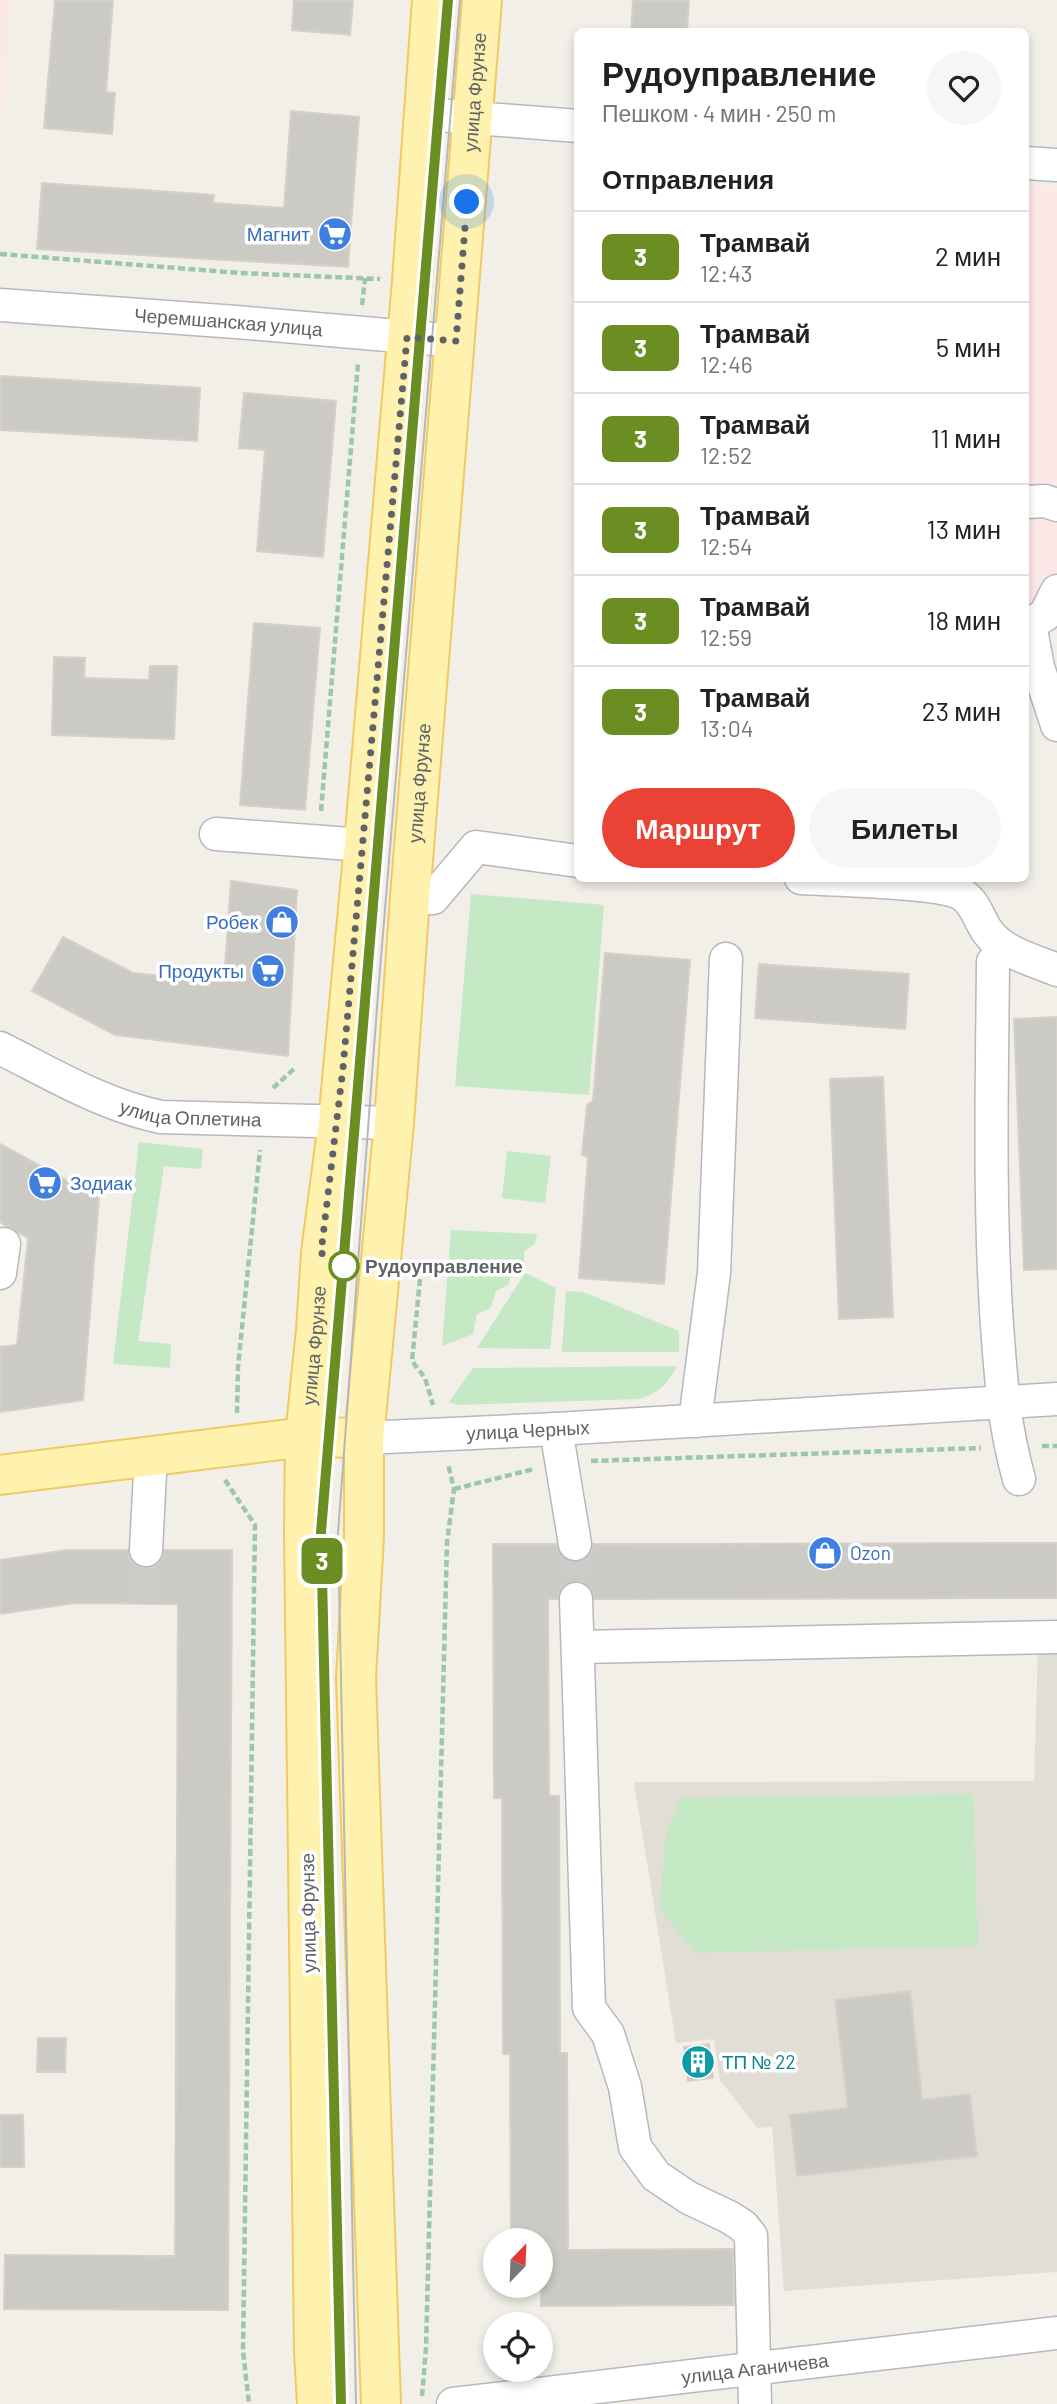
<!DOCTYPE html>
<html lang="ru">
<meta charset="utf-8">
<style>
body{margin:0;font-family:Barlow,sans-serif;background:#f6f6f6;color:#222;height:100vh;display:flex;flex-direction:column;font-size:26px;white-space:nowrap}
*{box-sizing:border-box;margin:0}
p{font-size:23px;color:#767676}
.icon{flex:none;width:38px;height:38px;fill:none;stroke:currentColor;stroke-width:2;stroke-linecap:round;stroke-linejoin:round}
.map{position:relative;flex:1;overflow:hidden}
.sheet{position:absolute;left:574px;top:28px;width:455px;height:854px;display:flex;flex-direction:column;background:#fff;border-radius:10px;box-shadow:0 4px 10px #0003}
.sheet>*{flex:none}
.badge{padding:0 14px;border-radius:10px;font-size:24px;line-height:46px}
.needle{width:46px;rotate:23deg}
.tools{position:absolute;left:483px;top:2228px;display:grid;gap:14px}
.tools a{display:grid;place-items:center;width:70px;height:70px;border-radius:50%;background:#fff;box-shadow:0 4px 10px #0003;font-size:35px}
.you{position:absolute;width:35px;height:35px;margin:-18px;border:5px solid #fff;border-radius:50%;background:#1a73e8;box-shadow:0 0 0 10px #1a73e833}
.map>.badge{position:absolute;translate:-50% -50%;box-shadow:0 0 0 4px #fff}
h2{padding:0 28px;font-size:26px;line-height:63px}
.round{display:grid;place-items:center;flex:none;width:74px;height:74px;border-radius:37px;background:#f6f6f6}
.overview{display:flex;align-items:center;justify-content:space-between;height:119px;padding:0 28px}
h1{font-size:33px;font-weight:800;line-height:52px}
.action{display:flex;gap:14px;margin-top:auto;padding:14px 28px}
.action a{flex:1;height:80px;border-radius:42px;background:#ea4335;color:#fff;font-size:28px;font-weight:800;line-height:80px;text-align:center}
.action a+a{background:#f6f6f6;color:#222}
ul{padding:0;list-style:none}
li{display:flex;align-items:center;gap:21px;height:91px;padding:0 28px;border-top:2px solid #e0e0e0}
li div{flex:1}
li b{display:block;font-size:26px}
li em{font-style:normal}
li .badge{min-width:77px;font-weight:700;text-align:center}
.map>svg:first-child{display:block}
.education{fill:#e1ded6}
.medical{fill:#fce8e6}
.green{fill:#c5e8c5}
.building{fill:#cccac5;stroke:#d6d1c6;stroke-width:2}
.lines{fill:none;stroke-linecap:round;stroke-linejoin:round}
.minor-tunnel{stroke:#ccccc8;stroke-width:32;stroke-dasharray:32 16;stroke-linecap:butt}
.minor-casing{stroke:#b5b8bc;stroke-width:35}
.major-casing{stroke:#f2c960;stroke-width:42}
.path{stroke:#9cc7a9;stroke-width:4.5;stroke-dasharray:7 3.5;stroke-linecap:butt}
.minor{stroke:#fff;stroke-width:32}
.major{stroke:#fff2af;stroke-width:38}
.tram{stroke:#b6b7b8;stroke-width:2}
.line-casing{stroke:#fff;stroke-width:16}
.line{stroke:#6b8e23;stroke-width:10}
.walk{stroke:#5f6368;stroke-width:7;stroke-dasharray:0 12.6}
.stop-dot{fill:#fff;stroke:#6b8e23;stroke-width:3.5}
.labels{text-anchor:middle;stroke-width:7;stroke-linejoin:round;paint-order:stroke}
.street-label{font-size:19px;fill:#5f6368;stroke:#fff}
.shop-label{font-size:19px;fill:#366cbe;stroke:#fff;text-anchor:end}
.stop-label{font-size:19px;font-weight:bold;fill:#5f6368;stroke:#fff;text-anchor:start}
.culture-label{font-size:19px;fill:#0d838f;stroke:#fff;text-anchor:start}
</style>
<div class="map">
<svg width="1057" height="2404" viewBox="0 0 1057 2404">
<rect width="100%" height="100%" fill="#f1efe8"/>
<path class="education" d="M1057 1647V2272L784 2291 772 2127 757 2128 720 2080 714 2039 676 2043 634 1782 1034 1781 1038 1648Z"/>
<path class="medical" d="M0 0H10L0 145Z
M1026 185 1057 187V633L1026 632Z"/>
<path class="green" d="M471 894 604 905 589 1095 455 1086Z
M139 1142 203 1149 201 1169 164 1166 138 1341 171 1344 170 1368 113 1364Z
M507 1151 551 1156 545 1203 502 1198Z
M451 1230 537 1234 535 1244 524 1251V1262L513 1270 508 1285 496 1291 491 1308 477 1314 473 1334 442 1346Z
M525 1273 556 1288 550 1349 477 1348Z
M566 1291 583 1292 679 1331V1352H562Z
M677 1366C666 1385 661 1392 639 1399L457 1405 449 1402 473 1368Z
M973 1794 978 1946 695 1953 660 1910 666 1831 681 1798Z"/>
<path class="building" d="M55 0H113L106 92 115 93 112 134 44 128Z
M294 0H353L350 35 292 30Z
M633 0H689L687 32H631Z
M291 111 359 117 348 267 37 249 42 183 214 195 213 203 284 208Z
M0 376 200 388 197 441 0 430Z
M244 393 336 401 323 557 257 551 265 450 239 448Z
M254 623 320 628 305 810 240 805Z
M54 657 85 658 84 678 149 680 150 666H177L174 739 52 735Z
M231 881 297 890 288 1056 115 1035 32 991 63 937 133 973 224 982Z
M605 953 690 960 664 1284 579 1278 588 1157 582 1155 587 1105 593 1101Z
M759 964 909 974 905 1029 755 1018Z
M1057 1017V1269L1024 1270 1014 1019Z
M883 1077 893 1317 839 1319 830 1079Z
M0 1144 99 1198 83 1400 0 1412V1347L17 1345 28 1238 0 1222Z
M1057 1543V1598L594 1599 591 1589 584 1583 576 1581 566 1584 560 1591 558 1599H548L549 1796H559L560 2053H567L568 2250 733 2249 734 2305 541 2306V2240H511L510 2054H503L502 1798H494L493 1544H556L561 1556 568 1561 577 1562 587 1558 592 1551 593 1544Z
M67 1550H128L129 1558 135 1565 146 1568 155 1566 161 1561 164 1550H232L228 2310 4 2309 5 2255 175 2256 178 1604 75 1603 0 1614V1560Z
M910 1991 922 2100 970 2094 977 2156 797 2176 790 2115 848 2108 835 2000Z
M38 2038H66L65 2072H37Z
M709 2044 713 2078 688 2081 684 2047Z
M0 2115H23L24 2167H0Z"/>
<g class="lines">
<path class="minor-tunnel" d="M575 1544 576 1599
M146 1604V1550"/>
<g class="minor-casing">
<g id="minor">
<path d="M424 114 578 126"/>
<path d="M1026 163 1057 165"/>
<path id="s1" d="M0 305 236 322 456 341"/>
<path d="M1026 502 1045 501 1057 505"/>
<path d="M1026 622 1030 624 1038 667 1057 725"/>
<path d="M1030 624 1045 615 1057 591"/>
<path d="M216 834 364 845"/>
<path d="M801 878C832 880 942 881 963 895 975 903 979 919 987 931 1002 953 1034 960 1057 970"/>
<path d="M410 897 433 898 476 847 578 861"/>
<path d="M993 962C992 1078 989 1194 996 1310 1000 1368 1003 1423 1019 1479"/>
<path id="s2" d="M0 1048C52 1074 103 1105 161 1117L394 1123"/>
<path d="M0 1273 4 1244"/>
<path d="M695 1421 714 1273 726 959"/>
<path d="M556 1429 575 1544"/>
<path id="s3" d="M364 1438 556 1429 1057 1399"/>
<path d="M146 1550 151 1454"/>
<path d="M576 1599 589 2008 608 2034 625 2087 635 2147 656 2176 689 2198 729 2217 743 2226 751 2236 755 2404"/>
<path d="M579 1647 1057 1637"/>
<path id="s4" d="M453 2404 1057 2333"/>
</g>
</g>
<g class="major-casing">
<g id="major">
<path d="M0 1475 305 1437 364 1438"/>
<path id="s5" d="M317 2404 314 2350 304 1531 305 1437 316 1330 321 1253 338 1123 364 845 412 281 432 0"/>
<path id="s6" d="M381 2404 356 1678 364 1536V1438L394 1123 410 897 482 0"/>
</g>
</g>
<path class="path" d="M0 254 240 273 380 279
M362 305 365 278
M321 811 358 363
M273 1088 296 1067
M420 1279 412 1361 425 1378 433 1405
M237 1413 238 1367 260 1150
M1042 1446H1057
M591 1461 981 1448
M225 1480 255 1525 243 2351 249 2404
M454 1489 534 1469
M422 2396 426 2348 447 1542 454 1489 448 1464"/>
<use href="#minor" class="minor"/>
<use href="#major" class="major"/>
<path class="tram" d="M341 2404 321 1532 448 0
M356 2404 338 1533 378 994 460 0"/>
</g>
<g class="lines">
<g class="line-casing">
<path id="line" d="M341 2404 321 1532 448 0"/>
</g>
<use href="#line" class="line"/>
<path class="walk" d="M344 1266 321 1253 343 1068 407 337 456 341 467 202"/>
</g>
<defs>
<g id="supermarket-disc" transform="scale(1.75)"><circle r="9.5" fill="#3f7fe0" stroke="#fff"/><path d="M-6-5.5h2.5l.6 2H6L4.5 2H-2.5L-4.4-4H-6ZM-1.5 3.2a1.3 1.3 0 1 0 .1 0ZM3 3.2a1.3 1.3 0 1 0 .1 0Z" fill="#fff"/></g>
<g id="shop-disc" transform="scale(1.75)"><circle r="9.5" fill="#3f7fe0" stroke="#fff"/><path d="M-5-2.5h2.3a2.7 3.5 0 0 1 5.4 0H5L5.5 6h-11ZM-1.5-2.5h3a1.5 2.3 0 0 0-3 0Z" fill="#fff"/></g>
<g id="building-disc" transform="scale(1.75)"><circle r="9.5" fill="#0f9aa8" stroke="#fff"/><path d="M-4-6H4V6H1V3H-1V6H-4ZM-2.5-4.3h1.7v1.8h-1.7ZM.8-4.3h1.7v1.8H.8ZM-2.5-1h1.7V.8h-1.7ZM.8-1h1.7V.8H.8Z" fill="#fff"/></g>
</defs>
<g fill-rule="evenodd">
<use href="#supermarket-disc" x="335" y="234"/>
<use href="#shop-disc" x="282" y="922"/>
<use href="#supermarket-disc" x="268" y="971"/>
<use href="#supermarket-disc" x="45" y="1183"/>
<use href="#shop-disc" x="825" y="1553"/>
<use href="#building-disc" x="698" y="2062"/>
</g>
<circle class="stop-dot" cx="344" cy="1266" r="14"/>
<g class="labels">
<g class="street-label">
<text dy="7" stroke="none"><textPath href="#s6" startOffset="2317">улица Фрунзе</textPath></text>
<text dy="7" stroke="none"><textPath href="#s1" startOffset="229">Черемшанская улица</textPath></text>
<text dy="7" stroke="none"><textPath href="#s6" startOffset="1624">улица Фрунзе</textPath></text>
<text dy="7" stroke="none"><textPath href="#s2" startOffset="205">улица Оплетина</textPath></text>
<text dy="7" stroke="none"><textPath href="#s5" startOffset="1059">улица Фрунзе</textPath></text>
<text dy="7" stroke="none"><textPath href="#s3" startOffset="164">улица Черных</textPath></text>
<text transform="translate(308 1913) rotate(-91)" y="7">улица Фрунзе</text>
<text dy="7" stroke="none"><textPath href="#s4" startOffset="304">улица Аганичева</textPath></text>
</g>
<g class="shop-label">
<text x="310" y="241">Магнит</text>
<text x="258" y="929">Робек</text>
<text x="244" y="978">Продукты</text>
<text x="70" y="1190" text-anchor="start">Зодиак</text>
<text x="850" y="1560" text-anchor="start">Ozon</text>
</g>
<g class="stop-label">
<text x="365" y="1273">Рудоуправление</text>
</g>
<g class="culture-label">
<text x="722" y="2069">ТП № 22</text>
</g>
</g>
</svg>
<div class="tools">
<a><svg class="needle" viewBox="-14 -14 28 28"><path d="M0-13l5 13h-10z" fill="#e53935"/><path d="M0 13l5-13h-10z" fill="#767676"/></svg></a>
<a><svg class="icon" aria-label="locate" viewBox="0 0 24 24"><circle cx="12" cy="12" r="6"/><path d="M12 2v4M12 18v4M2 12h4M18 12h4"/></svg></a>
</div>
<div class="you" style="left:467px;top:202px"></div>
<b class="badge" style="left:322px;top:1561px;background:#6b8e23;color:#fff">3</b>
<section class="sheet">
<div class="overview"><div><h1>Рудоуправление</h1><p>Пешком · 4 мин · 250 m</p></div><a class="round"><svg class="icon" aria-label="heart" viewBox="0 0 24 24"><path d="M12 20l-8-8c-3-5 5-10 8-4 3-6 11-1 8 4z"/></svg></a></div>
<h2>Отправления</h2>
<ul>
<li><span class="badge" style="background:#6b8e23;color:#fff">3</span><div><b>Трамвай</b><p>12:43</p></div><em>2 мин</em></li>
<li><span class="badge" style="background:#6b8e23;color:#fff">3</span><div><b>Трамвай</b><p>12:46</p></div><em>5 мин</em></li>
<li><span class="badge" style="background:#6b8e23;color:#fff">3</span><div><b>Трамвай</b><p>12:52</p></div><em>11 мин</em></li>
<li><span class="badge" style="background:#6b8e23;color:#fff">3</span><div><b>Трамвай</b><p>12:54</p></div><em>13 мин</em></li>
<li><span class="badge" style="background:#6b8e23;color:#fff">3</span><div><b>Трамвай</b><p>12:59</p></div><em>18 мин</em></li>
<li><span class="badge" style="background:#6b8e23;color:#fff">3</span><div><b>Трамвай</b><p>13:04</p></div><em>23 мин</em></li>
</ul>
<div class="action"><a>Маршрут</a><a>Билеты</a></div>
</section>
</div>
